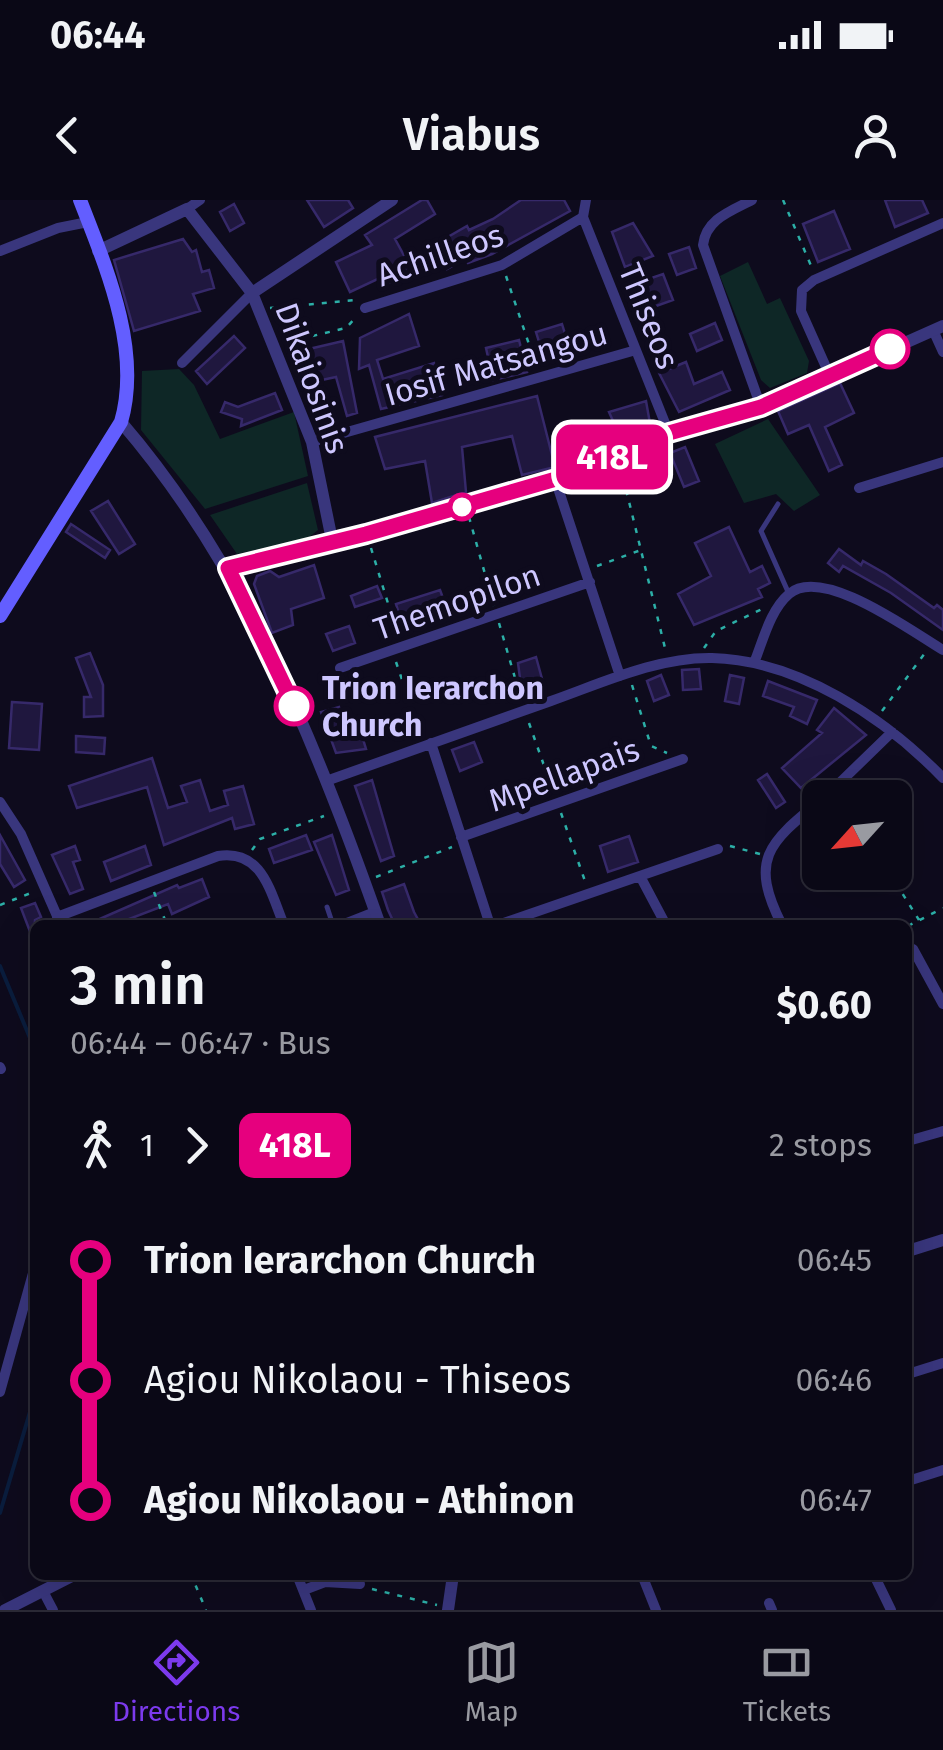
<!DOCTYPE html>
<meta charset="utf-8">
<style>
body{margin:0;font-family:"Fira Sans",sans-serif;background:#181623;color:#f1f3f6;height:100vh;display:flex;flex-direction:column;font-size:38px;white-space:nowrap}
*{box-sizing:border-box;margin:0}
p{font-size:32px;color:#999aa1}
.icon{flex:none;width:55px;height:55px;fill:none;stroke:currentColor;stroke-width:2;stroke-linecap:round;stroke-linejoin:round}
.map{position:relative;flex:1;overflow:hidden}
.details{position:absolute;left:30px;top:720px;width:882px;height:660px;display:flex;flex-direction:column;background:#0a0816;border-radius:15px;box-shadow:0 10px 40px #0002,0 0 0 2px #2a2935}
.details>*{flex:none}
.badge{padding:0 20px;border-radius:15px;font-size:35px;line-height:65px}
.needle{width:65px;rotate:243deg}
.controls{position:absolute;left:802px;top:580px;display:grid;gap:20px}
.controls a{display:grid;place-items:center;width:110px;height:110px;border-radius:15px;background:#0a0816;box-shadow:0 10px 40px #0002,0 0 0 2px #2a2935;font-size:50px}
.map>.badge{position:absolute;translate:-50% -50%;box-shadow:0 0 0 5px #fff}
.legs{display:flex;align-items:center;gap:15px;height:110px;padding:0 40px;font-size:32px}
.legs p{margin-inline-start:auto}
.overview{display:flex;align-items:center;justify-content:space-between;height:170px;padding:0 40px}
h1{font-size:55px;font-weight:600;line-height:75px}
ul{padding:0 40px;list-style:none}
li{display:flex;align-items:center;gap:35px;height:120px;font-size:38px}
li i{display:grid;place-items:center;width:15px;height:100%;margin:0 12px;background:currentColor}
li i::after{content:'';width:25px;height:25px;margin:-12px;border:8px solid;border-radius:50%;background:#0a0816}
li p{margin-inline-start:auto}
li:first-child i{background:linear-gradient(#0000 50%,currentColor 0)}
li:last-child i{background:linear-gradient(currentColor 50%,#0000 0)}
.status{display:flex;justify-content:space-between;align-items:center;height:70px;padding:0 50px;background:#0a0816;direction:ltr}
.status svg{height:28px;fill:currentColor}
header{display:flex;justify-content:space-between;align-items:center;height:130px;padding:0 40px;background:#0a0816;font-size:45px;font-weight:600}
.tab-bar{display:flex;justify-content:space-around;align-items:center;height:140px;border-top:2px solid #2a2935;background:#0a0816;font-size:28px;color:#999aa1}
.tab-bar a{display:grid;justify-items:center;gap:5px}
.tab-bar .active{color:#7c3aed}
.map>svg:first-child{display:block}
.green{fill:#0e2726}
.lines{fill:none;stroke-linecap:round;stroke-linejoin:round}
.stream{stroke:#0a1d3d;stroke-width:4}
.building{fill:#1f173e;stroke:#36296a;stroke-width:2.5}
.path{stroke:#2cafa7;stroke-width:2.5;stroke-dasharray:5 8;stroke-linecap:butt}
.service{stroke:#39367d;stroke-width:5}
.minor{stroke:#39367d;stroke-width:10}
.tertiary{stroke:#39367d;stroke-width:12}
.secondary{stroke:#635eff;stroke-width:14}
.line-1-casing{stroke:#fff;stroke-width:22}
.line-1{stroke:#e6007e;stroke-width:15}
.stop-1-dot{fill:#fff;stroke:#e6007e;stroke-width:5}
.labels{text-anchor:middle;stroke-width:10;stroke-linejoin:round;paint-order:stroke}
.street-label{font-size:32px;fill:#cec7ff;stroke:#0e0b1d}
.stop-label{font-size:32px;font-weight:bold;fill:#cec7ff;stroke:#0e0b1d;text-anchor:start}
</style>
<div class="status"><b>06:44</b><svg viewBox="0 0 49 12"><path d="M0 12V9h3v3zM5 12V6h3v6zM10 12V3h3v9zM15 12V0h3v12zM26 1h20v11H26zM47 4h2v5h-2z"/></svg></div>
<header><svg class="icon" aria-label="back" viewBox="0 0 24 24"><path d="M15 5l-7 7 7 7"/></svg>Viabus<svg class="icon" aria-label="person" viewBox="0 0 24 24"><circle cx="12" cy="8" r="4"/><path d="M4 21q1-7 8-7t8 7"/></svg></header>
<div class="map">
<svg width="943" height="1410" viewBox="0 0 943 1410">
<rect width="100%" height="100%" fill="#0e0b1d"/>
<path class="green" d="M748 62 767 104 780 98 809 161 807 173 770 188 761 180 720 76Z
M179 169 194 185 220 239 294 212 308 276 205 309 141 230 142 171Z
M768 219 820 295 794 311 776 294 744 303 715 244Z
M307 283 318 330 308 338 237 354 210 315Z"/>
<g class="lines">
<path class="stream" d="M0 766 35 850
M0 1313 35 1195"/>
</g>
<path class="building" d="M307 0H348L353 8 324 27Z
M422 0H427L435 14 395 39 412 70 390 82 386 75 350 92 336 62 372 45 365 35Z
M521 0H564L570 11 492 54 468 63 465 59 447 69 434 45 467 26 469 30 493 19Z
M885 0H922L928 13 895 27Z
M234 4 244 23 230 31 220 12Z
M834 11 850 49 818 62 803 24Z
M633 23 653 56 625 67 612 32Z
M183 39 192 52 196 50 202 72 209 70 214 88 193 94 200 111 134 131 114 60Z
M689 47 696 68 677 75 669 54Z
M663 74 673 100 637 113 628 86Z
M409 114 419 146 377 160 383 179 434 163 442 195 381 209 369 165 359 169 360 138Z
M715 123 722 140 697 151 690 134Z
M562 124 570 150 544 158 536 132Z
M234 136 245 148 207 184 196 171Z
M519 140 527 172 493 180 486 148Z
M343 141 357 213 347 216 336 177 317 181 309 149Z
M686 162 694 184 722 172 730 190 679 212 659 173Z
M840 183 854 213 825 227 842 265 829 271 809 225 788 234 778 211Z
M275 193 282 210 241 226 242 219 221 212 225 202 238 207Z
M537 196 555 267 522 275 512 236 462 247 466 292 432 303 425 261 385 269 375 237Z
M646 201 651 229 622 241 609 212Z
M685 247 699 281 684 287 670 253Z
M647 263 656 286 642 291 633 268Z
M108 301 135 344 119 354 91 311Z
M71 324 110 350 105 358 66 332Z
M729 327 750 372 762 366 770 383 758 389 762 397 694 425 678 394 711 376 695 343Z
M839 349 861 365 863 361 886 374 934 408 937 405 943 410V430L891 393 843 366 839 372 828 363Z
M314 365 324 398 291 409 293 425 272 433 254 384 257 376 270 371 279 377Z
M377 386 382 398 355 407 351 396Z
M440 390 447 409 403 427 396 404Z
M349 426 355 443 333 451 326 434Z
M90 453 103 485V516L84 517V497H91L76 458Z
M536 457 544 486H521L518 463Z
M699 469 701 489 683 490 682 470Z
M661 475 669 495 654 501 647 481Z
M730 475 744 478 739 504 725 501Z
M768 481 817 500 807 524 790 516 794 507 763 496Z
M12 502 42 504 39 550 9 548Z
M339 507 346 530 359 526 366 549 336 553 321 512Z
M834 508 866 535 801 588 782 568 822 533 817 530Z
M76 536 105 538 104 554 76 552Z
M474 542 482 562 460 571 452 550Z
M152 558 168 608 187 602 181 586 200 580 210 611 228 605 224 591 243 586 254 624 235 629 232 618 164 645 147 587 77 608 69 586Z
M767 574 785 602 776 608 758 580Z
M372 580 394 656 381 661 355 586Z
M0 635 25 680 14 687 0 664Z
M306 635 312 650 274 663 269 649Z
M332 635 349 690 336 695 314 642Z
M629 636 638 662 608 672 600 646Z
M75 646 80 660 73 662 83 689 70 694 52 655Z
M145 646 151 665 111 681 104 662Z
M202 679 209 697 172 714 168 704 129 719 131 725H86L177 685 179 688Z
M404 684 414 712 421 725H395L388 710 382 692Z
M35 703 41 717 35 720 34 742 21 708Z"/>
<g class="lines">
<path class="path" d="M783 0 812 68
M506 76 537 168
M270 108 356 100
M287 142 346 128 357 116
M620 265 666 452
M469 317 494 406
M371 348 398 436
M597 366 641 350
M499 423 522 502
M704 448 716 431 762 409
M396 462 421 535
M632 485 651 546 667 553
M882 511 925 453
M529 523 553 591
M561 613 585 681
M730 646 760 654
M252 650 260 639 324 616
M889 672 919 720
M376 677 452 647
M154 692 167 725
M0 705 36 691
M908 726 943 708
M202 1375 195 1384 206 1410
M372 1389 437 1405"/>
<path class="service" d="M778 304 761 331 789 394
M327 707 333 725"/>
<path class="minor" d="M752 0C731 11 706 19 703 45L761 207
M187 9 200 0
M583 17 669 233
M583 17 586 0
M0 51 58 28 88 22
M365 108 502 65 583 17
M933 130 943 152
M182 163 252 93
M830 176 801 111 802 90 814 80 943 23
M312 242 636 150
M555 279 620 476
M859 288 943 262
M754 463C763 441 770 410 789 394 822 365 911 431 943 450
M340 468 590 382
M431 543 490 725
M329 580C403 553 477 527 551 501 602 483 657 457 712 458 798 460 885 518 943 578
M824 598 892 532
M0 602 21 634 61 725
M461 637 683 559
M640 676 666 725
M57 717 218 656C262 649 270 691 284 725
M342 725 375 712
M498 725 718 649
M782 725C749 660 768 643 820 601
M913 749 943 804
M0 867 1 869
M908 941 943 931
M908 1174 943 1163
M0 1192 35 1066
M908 1281 943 1270
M297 1375 311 1410
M642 1375 656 1410
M874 1375 891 1410
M304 1390 325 1382 360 1384
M43 1391 53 1410
M769 1403 772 1410"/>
<path class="tertiary" d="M98 51 187 9 252 93 312 242 332 340
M252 93 392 0
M121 222C246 367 317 546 380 725
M228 368 366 334 555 279 669 233 761 207 943 126
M908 1051 943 1040
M5 1410 74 1375
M448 1410 453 1375"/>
<path class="secondary" d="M0 416 121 222C142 150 106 67 80 0"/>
</g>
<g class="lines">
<g class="line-1-casing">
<path id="line-1" d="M294 506 228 368 366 334 556 279 669 233 761 207 890 149"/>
</g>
<use href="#line-1" class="line-1"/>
</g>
<g class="stop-1-dot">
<circle cx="890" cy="149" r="18"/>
<circle cx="462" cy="307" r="12"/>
<circle cx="294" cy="506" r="18"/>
</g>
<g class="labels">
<g class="street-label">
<text transform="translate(440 55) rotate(-19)" y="11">Achilleos</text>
<text transform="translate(649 116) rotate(68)" y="11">Thiseos</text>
<text transform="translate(496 164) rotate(-16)" y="11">Iosif Matsangou</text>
<text transform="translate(312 178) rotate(70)" y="11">Dikaiosinis</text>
<text transform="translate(457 402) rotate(-19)" y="11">Themopilon</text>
<text transform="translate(564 575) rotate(-20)" y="11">Mpellapais</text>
</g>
<g class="stop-label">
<text x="322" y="499">Trion Ierarchon<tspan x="322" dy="37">Church</tspan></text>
</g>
</g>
</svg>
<div class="controls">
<a><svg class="needle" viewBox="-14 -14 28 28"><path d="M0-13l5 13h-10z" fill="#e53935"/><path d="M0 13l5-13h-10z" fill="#999aa1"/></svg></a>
</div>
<b class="badge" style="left:612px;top:257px;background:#e6007e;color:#fff">418L</b>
<section class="details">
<div class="overview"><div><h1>3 min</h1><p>06:44 – 06:47 · Bus</p></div><b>$0.60</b></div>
<div class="legs"><svg class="icon" aria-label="walk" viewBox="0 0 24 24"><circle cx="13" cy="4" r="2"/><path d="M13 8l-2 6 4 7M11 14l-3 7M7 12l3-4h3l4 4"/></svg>1<svg class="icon" aria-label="forward" viewBox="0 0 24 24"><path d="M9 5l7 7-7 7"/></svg><b class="badge" style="background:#e6007e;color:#fff">418L</b><p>2 stops</p></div>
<ul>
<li><i style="color:#e6007e"></i><b>Trion Ierarchon Church</b><p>06:45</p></li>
<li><i style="color:#e6007e"></i><span>Agiou Nikolaou - Thiseos</span><p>06:46</p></li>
<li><i style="color:#e6007e"></i><b>Agiou Nikolaou - Athinon</b><p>06:47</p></li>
</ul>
</section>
</div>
<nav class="tab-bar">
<a class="active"><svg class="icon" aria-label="directions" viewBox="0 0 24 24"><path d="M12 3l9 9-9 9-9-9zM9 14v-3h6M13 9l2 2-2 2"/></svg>Directions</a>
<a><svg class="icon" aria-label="map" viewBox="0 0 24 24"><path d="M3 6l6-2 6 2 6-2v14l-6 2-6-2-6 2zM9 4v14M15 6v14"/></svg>Map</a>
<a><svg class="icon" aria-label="tickets" viewBox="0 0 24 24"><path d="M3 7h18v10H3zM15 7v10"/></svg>Tickets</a>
</nav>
